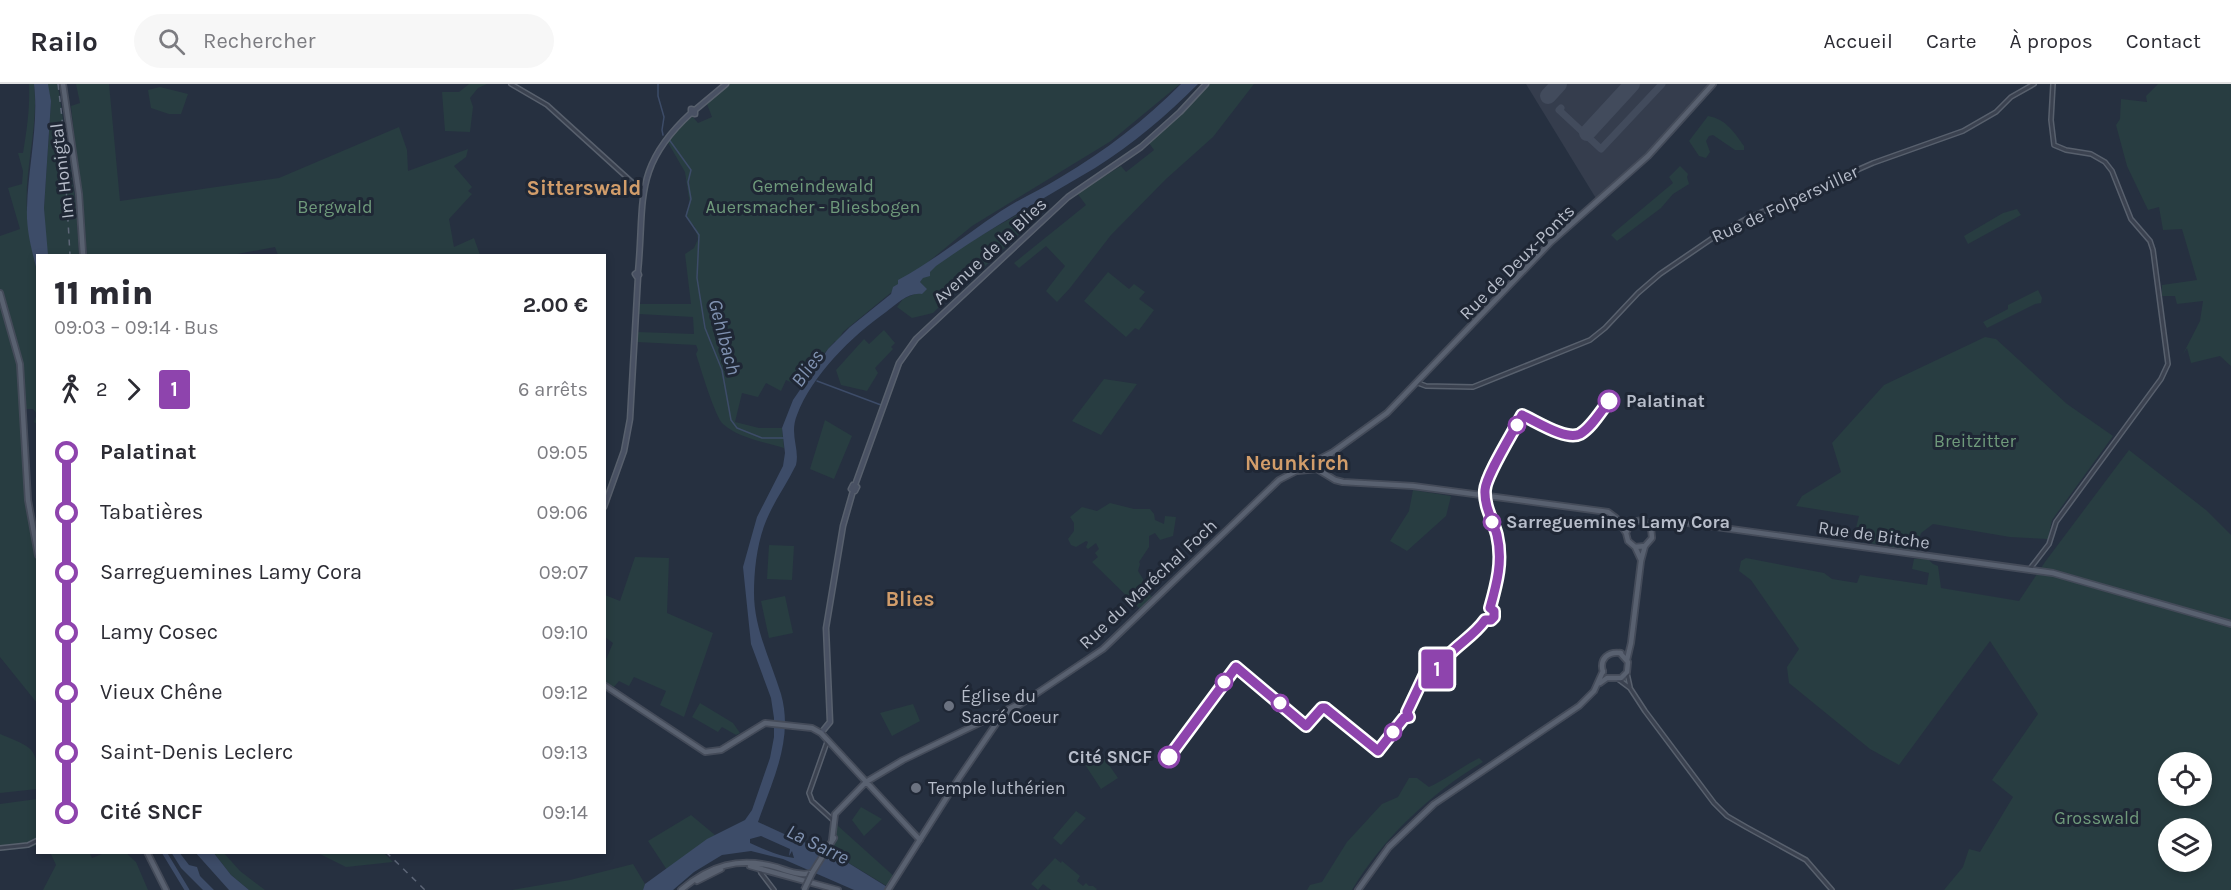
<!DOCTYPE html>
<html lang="fr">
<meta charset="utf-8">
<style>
body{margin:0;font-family:Karla,sans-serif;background:#f7f7f7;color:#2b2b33;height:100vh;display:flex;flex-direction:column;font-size:22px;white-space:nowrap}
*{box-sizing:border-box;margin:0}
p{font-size:20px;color:#7c7c81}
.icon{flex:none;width:33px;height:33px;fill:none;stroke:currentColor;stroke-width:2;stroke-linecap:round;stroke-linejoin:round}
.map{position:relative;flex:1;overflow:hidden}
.panel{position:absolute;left:36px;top:170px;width:570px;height:600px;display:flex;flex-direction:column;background:#fff;border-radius:0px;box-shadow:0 3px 9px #0003}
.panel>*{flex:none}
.badge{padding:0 12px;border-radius:4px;font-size:21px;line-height:39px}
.fabs{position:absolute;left:2158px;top:668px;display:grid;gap:12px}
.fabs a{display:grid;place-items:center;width:54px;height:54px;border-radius:50%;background:#fff;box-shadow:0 3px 9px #0003;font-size:30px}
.map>.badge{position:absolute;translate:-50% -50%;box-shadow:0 0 0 3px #fff}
.legs{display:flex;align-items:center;gap:9px;height:66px;padding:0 18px;font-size:20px}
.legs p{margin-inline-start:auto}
.headline{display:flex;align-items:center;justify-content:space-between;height:102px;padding:0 18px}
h1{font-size:33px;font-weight:800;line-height:45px}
ul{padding:0 18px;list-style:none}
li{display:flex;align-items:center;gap:21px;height:60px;font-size:22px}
li i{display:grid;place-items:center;width:9px;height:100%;margin:0 8px;background:currentColor}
li i::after{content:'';width:15px;height:15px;margin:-8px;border:4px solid;border-radius:50%;background:#fff}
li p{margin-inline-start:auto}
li:first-child i{background:linear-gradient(#0000 50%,currentColor 0)}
li:last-child i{background:linear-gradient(currentColor 50%,#0000 0)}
header{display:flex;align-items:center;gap:36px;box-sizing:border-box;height:84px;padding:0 30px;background:#fff;border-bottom:2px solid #e1e1e2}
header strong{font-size:28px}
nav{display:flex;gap:33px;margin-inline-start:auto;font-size:21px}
.search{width:420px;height:54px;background:#f7f7f7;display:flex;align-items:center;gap:15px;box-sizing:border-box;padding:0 21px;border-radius:33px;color:#7c7c81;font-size:22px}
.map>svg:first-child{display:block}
.airport{fill:#353d4d}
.green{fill:#283d41;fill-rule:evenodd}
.water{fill:#3d4c68;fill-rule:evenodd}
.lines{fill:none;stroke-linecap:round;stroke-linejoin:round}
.stream{stroke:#3d4c68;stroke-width:1.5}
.river{stroke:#3d4c68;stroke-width:4.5}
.taxiway{stroke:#424b5c;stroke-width:7}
.runway{stroke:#424b5c;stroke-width:16}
.tertiary-casing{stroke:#58606d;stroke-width:6}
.secondary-casing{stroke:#58606d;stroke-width:7}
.primary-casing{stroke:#444b59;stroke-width:8}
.tertiary{stroke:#3b4250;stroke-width:3}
.secondary{stroke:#495163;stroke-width:4}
.primary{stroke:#596170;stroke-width:4.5}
.rail{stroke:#5d6677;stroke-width:1.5;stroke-dasharray:6 6;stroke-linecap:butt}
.primary-bridge-casing{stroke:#444b59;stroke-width:8;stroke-linecap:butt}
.primary-bridge{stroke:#596170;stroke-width:4.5}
.line-1-casing{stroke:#fff;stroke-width:14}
.line-1{stroke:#8e44ad;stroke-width:9}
.stop-1-dot{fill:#fff;stroke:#8e44ad;stroke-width:3}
.worship-dot{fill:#6b7280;stroke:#1f2735;stroke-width:2}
.labels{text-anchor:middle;stroke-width:6;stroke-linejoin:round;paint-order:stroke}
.street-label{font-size:18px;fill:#b7bdca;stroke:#1f2735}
.park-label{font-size:18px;fill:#6f9a7b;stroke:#1f2735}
.stop-label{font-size:18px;font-weight:bold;fill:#b7bdca;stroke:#1f2735;text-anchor:start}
.poi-label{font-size:18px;fill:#b7bdca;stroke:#1f2735;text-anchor:start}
.water-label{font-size:20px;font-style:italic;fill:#8092b1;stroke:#1f2735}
.quarter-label{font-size:21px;font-weight:bold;fill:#d29d6a;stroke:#1f2735}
</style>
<header>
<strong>Railo</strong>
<div class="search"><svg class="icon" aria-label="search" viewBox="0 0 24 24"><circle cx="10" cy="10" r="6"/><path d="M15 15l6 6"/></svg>Rechercher</div>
<nav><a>Accueil</a><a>Carte</a><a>À propos</a><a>Contact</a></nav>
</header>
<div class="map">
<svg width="2231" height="806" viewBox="0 0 2231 806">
<rect width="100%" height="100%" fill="#263040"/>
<path class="airport" d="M1526 0H1712L1654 64 1597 116Z"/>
<path class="green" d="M29 0H34C39 42 24 85 27 127 28 147 32 168 37 187V340L34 338 37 330 33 325H20V335H27L31 419 37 451V619L0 573V152L20 145 8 104 22 100 23 87 18 69H23C27 45 30 24 29 0Z
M47 0H57L59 9 76 120 79 171H47L46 166 44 124 51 17Z
M76 0H109L120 117 279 94 399 43 407 66 408 87 468 65 466 73 454 82 472 103 468 107 472 110 449 135 454 163 474 154 480 171H278L275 163 232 171H87L71 22 80 19Z
M469 0H487L478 4 470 14 473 23 470 48 445 47 442 8H459Z
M724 0H1180L1111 57 972 142 843 248 837 258 835 257 822 272 801 303 786 296 781 307 766 299 758 313 742 309 735 338 759 344H782L784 364C765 358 738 354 723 340 715 333 700 282 696 270L698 266 696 261 637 258V248L694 250 693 233 639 230V220H691L685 170 694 164 698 155 695 143 688 136 686 128 690 121 685 88 667 57 677 45 692 32 698 39 712 33 707 20 725 2Z
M1205 0H1254L1213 53 1166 95 1111 151 1070 204 1057 218 1046 207 1065 182 1046 162 1019 184 1014 179 1086 121 1077 109 1121 82 1126 88 1154 66 1149 59 1179 30Z
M2158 0H2231V282L2220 272 2191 279 2187 264 2182 272 2200 237 2203 217 2177 220 2175 212H2162V201L2197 196 2182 145 2163 146 2159 123 2148 126 2127 82 2116 41 2120 35 2121 15 2147 18 2146 12Z
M160 3 188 10 181 30H169L151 24 148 6Z
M1708 32C1726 35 1734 48 1744 62V66H1735L1713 51 1709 52 1706 57 1710 68 1706 74 1699 72 1689 57Z
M1680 82 1688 90 1687 93 1689 100 1673 110 1661 124 1617 157 1611 151 1673 99 1669 93Z
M1034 122 1038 129 1026 140 1025 145 955 210 948 204 941 211 942 220 933 229 912 234 897 223 903 215 926 205 920 198C932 176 1009 135 1034 122Z
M2017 125 2021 131 1968 160 1964 152 2003 129Z
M1108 188 1129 205 1134 200 1145 208 1139 215 1154 226 1139 246 1135 244 1126 253 1084 217Z
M2038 206 2042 214 2041 219 2035 220 1987 244 1983 238 2008 225V221Z
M884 246 895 259 891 263 893 265 875 284 878 289 867 307 841 301 836 286 864 255 869 260Z
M1985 253 1996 255 2067 320 2113 352 2052 436 2048 455 2010 453 1933 440 1921 449 1916 467 1853 456 1859 432 1796 422 1802 412 1841 388 1832 359 1884 301Z
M1104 295 1137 300 1101 351 1072 337Z
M825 336 852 352 834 395 810 385Z
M2129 366 2206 426 2231 451V806H1944L1963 783 1969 765 1980 768 2013 713 1992 696 2038 630 1990 557 1899 681 1870 665 1789 599 1787 583 1799 565 1751 496 1739 487 1741 477 1746 474 1824 489 1832 495 1857 499 1860 491 1927 501 1929 489 1912 485 1914 475H1928L1933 480 1938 482 1941 504 2019 517 2045 478ZM2169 678H2202V711H2169ZM2169 744H2202V777H2169Z
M1413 406 1451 412 1446 432 1407 467 1390 457 1409 427Z
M1110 419 1134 425H1150L1154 430 1155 436 1164 440 1165 432 1176 433 1173 452 1160 456 1155 449 1149 452V463L1139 478 1140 480 1138 487 1143 495V505L1152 513 1140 525 1092 478 1098 473 1095 469 1099 465 1096 459 1088 465 1086 463 1088 458 1086 457 1076 463 1071 461 1068 455 1074 447V439L1070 433 1082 423 1097 427Z
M769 461 794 462 792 496 767 495Z
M635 473 669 474 667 529 713 549 684 633 660 621 666 607 634 593 629 602 619 597 613 604 605 598V578L613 559 605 553V511L620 517Z
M785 512 793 549 769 554 761 517Z
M700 619 733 639 740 649 736 651 722 643 718 648 692 633Z
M913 620 920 637 892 652 880 629Z
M0 650C37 665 38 665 37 705L0 709Z
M1098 665 1118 694 1101 705 1082 676Z
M1479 674 1483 678C1431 709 1383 754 1352 806H1307L1310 801 1322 798 1347 758 1382 720 1398 713 1409 694H1417L1429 703C1447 695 1461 683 1479 674Z
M37 715V761L29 764 0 767V720Z
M861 723 882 735 864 752 852 736Z
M1076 727 1086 734 1061 761 1053 754Z
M691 731 715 751 667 786 648 757Z
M837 741 896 794 890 804 829 767 835 756Z
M50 768H89L92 774 107 768H125L136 778 148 806H43L56 781Z
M213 768H223L240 787 265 806H249L231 791Z
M316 768H383L393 778 346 783Z
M1055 774 1061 779 1062 777 1080 792 1077 797 1083 802 1086 799 1089 802H1093L1097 805 1096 806H1051L1043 800 1038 806 1031 800Z
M633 780 645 800 643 806H512L570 796Z"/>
<path class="water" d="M34 0H48L51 17 44 124 48 171H38L37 187C32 167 26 146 27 124 28 83 39 40 34 0Z
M1181 0H1198C1167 31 1132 61 1095 84 1041 116 987 146 936 182L930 188V192L923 194 920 198 927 205 922 210C908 208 897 220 886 228 852 252 812 291 797 331 789 351 800 364 796 381 787 400 774 417 766 437 757 459 754 486 754 509 754 545 771 577 781 610 794 656 772 697 758 738L795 755 829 767 892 806H854L783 775 751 767 722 771 694 788 673 806H643L645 800 707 755 745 736 752 726 770 674 774 653V634L771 614 751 560 743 483 757 433 783 382 785 369 782 344 793 316 828 265 850 243 891 210 893 203 898 200V196C935 176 967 150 1001 127 1021 114 1042 105 1061 93 1105 67 1145 36 1181 0ZM761 752 790 765 789 772 792 767 794 774C778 772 766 766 750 759V755Z
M171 768H179L189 781 197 783 200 792 214 806H203L181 784Z
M195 768H213L231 791 249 806H229Z"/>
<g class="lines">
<path class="stream" d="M658 0V12L664 33 662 46 663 51
M668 54 691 86 688 98 691 115 686 132 699 151 697 194 705 244 722 286 731 336 737 344 762 354H785
M817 297 881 321"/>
<path class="river" d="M164 768 187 806"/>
<path class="taxiway" d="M1561 24 1559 26 1601 65 1662 0"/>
<path class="runway" d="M1548 12 1559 0
M1587 49 1632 0"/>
<g class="tertiary-casing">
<path id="tertiary" d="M511 0 547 21 633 99 644 104
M1418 299 1426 302 1473 303 1590 256 1605 244 1638 209 1660 190 1720 149 1748 134 1873 79 1963 47 1996 28 2011 13 2034 0
M2029 486 2049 460 2056 438 2161 295 2168 280 2153 166 2150 157 2131 135 2112 87 2105 78 2091 70 2066 66 2054 61 2051 36 2053 0
M1627 589 1630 603
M1618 595 1630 604 1645 627 1714 719 1727 732 1746 743 1806 776 1832 806
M827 658 809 709 812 717 834 737
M0 764 28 761 38 756
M760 786 761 789 774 806"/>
</g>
<g class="secondary-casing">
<path id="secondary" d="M695 26 726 0
M638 188C645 117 632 83 691 29V25L695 26V30L691 29
M638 188 639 191 637 193 635 190Z
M853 401 857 403 855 407 851 405Z
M855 401 899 279 916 255 1068 113 1141 63 1180 28 1206 0
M604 423 624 367 630 335 638 193
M821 649 830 638 826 544 843 442 853 407"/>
</g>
<g class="primary-casing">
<path id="primary" d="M63 0 79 110 83 171
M0 209 20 280 28 416 38 471
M1317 385 1335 396 1343 398 1413 402 1608 428 1616 434 1626 449
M1298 387 1317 385 1331 370
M1648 440 1680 438 2053 489 2231 540
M1635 463 1645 462 1652 454 1651 444C1646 436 1639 435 1631 439L1626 449 1628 457 1635 463 1641 476
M1627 576 1631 559 1641 477 1645 462
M1603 588C1599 575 1608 567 1621 569
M1600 599 1607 594H1621L1627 588 1628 578 1620 569
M604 601 705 668 721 666 765 639 812 644 821 649 920 756
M832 756 835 730 866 698 903 676 1027 616
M147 768 166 806
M750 782 838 806
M697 797 721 785
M681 806C710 781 739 773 776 783 788 787 800 792 812 789L834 754
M888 806 959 694 1000 634 1103 565 1279 396 1333 368 1387 329 1551 158 1648 72 1713 0
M1358 806 1389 763 1434 720 1579 622 1594 607 1603 587"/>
</g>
<use href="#tertiary" class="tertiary"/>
<use href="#secondary" class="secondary"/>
<use href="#primary" class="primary"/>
<path class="rail" d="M58 0 62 34 70 171
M386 768 425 806"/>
<g class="primary-bridge-casing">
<path id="primary-bridge" d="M804 806 812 789"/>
</g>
<use href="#primary-bridge" class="primary-bridge"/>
</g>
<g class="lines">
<g class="line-1-casing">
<path id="line-1" d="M1169 673 1236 583 1306 642 1322 624H1325L1378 667 1404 634 1409 633 1407 628 1425 590 1436 583 1440 586 1444 585 1447 581 1444 576C1456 561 1474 552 1485 536H1491L1494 533V527L1490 524C1497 499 1503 477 1497 451 1493 436 1484 423 1485 406 1486 391 1514 347 1522 331 1536 337 1566 357 1580 350 1591 344 1601 327 1609 317"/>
</g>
<use href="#line-1" class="line-1"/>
</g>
<g class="stop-1-dot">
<circle cx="1609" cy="317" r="10"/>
<circle cx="1517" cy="341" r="8"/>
<circle cx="1492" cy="438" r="8"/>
<circle cx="1224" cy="598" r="8"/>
<circle cx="1280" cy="619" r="8"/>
<circle cx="1393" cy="648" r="8"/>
<circle cx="1169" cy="673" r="10"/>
</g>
<g class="worship-dot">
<circle cx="949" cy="622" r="6"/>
<circle cx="916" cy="704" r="6"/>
</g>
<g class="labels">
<g class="street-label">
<text transform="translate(62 87) rotate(-97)" y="6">Im Honigtal</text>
<text transform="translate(1785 120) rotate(-25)" y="6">Rue de Folpersviller</text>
<text transform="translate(990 167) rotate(-43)" y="6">Avenue de la Blies</text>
<text transform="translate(1517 178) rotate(-45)" y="6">Rue de Deux-Ponts</text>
<text transform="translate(1874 451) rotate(8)" y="6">Rue de Bitche</text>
<text transform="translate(1148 500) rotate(-43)" y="6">Rue du Maréchal Foch</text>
</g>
<g class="park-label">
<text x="813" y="108">Gemeindewald<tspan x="813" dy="21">Auersmacher - Bliesbogen</tspan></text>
<text x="335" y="129">Bergwald</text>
<text x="1975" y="363">Breitzitter</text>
<text x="2097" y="740">Grosswald</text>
</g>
<g class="stop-label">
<text x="1626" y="323">Palatinat</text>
<text x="1506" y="444">Sarreguemines Lamy Cora</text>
<text x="1152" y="679" text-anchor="end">Cité SNCF</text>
</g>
<g class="poi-label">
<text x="961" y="618">Église du<tspan x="961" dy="21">Sacré Coeur</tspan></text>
<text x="928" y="710">Temple luthérien</text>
</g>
<g class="water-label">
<text transform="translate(725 253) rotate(75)" y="7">Gehlbach</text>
<text transform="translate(807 284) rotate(-54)" y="7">Blies</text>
<text transform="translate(818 760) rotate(26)" y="7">La Sarre</text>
</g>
<g class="quarter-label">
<text x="584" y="111">Sitterswald</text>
<text x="1297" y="386">Neunkirch</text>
<text x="910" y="522">Blies</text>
</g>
</g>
</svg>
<div class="fabs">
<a><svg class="icon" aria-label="locate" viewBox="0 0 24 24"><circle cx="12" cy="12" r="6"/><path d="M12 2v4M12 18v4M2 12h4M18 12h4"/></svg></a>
<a><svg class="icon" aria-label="layers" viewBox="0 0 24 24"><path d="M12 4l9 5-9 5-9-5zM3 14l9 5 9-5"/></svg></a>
</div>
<b class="badge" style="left:1437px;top:585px;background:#8e44ad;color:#fff">1</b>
<section class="panel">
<div class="headline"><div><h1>11 min</h1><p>09:03 – 09:14 · Bus</p></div><b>2.00 €</b></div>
<div class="legs"><svg class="icon" aria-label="walk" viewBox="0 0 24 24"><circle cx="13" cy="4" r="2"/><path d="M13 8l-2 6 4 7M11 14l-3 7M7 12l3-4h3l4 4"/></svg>2<svg class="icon" aria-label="forward" viewBox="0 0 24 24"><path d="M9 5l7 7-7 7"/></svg><b class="badge" style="background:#8e44ad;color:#fff">1</b><p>6 arrêts</p></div>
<ul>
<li><i style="color:#8e44ad"></i><b>Palatinat</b><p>09:05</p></li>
<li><i style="color:#8e44ad"></i><span>Tabatières</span><p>09:06</p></li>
<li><i style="color:#8e44ad"></i><span>Sarreguemines Lamy Cora</span><p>09:07</p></li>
<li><i style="color:#8e44ad"></i><span>Lamy Cosec</span><p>09:10</p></li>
<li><i style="color:#8e44ad"></i><span>Vieux Chêne</span><p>09:12</p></li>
<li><i style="color:#8e44ad"></i><span>Saint-Denis Leclerc</span><p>09:13</p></li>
<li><i style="color:#8e44ad"></i><b>Cité SNCF</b><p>09:14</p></li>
</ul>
</section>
</div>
